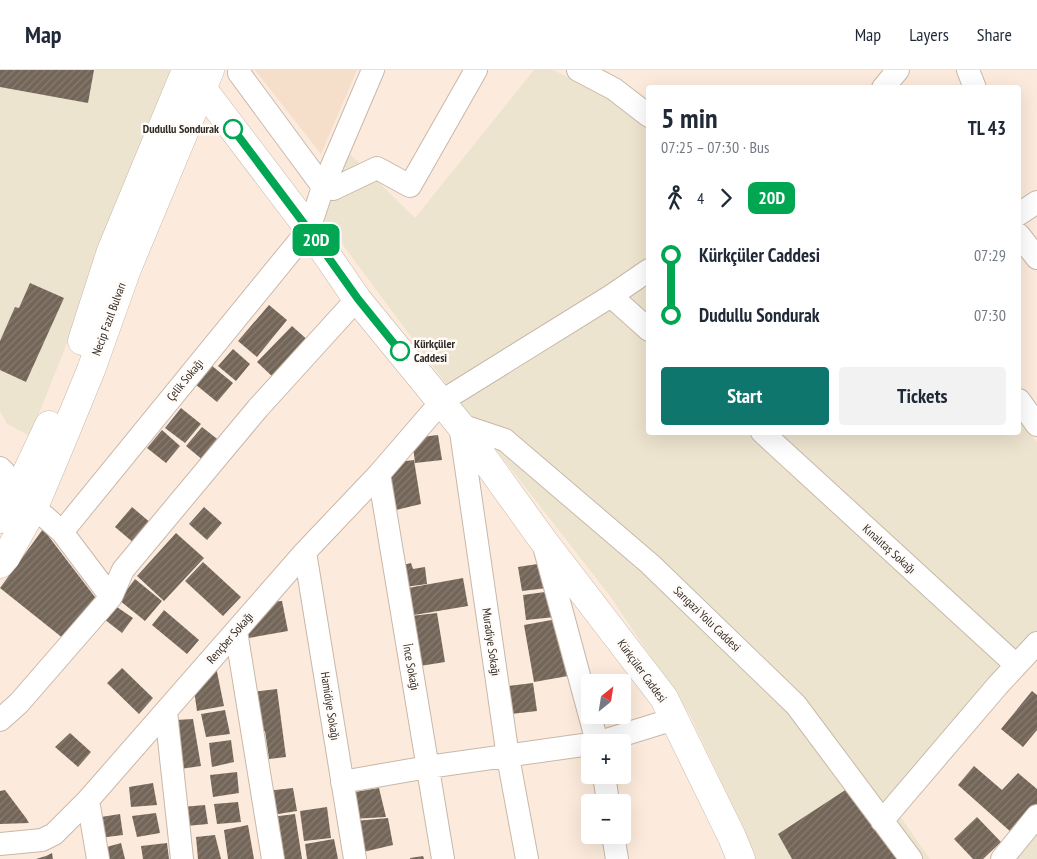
<!DOCTYPE html>
<meta charset="utf-8">
<style>
body{margin:0;font-family:"PT Sans Narrow",sans-serif;background:#f2f2f3;color:#1f2937;height:100vh;display:flex;flex-direction:column;font-size:19px;white-space:nowrap}
*{box-sizing:border-box;margin:0}
p{font-size:16px;color:#747a83}
.icon{flex:none;width:28px;height:28px;fill:none;stroke:currentColor;stroke-width:2;stroke-linecap:round;stroke-linejoin:round}
.map{position:relative;flex:1;overflow:hidden}
.sheet{position:absolute;left:646px;top:15px;width:375px;height:350px;display:flex;flex-direction:column;background:#fff;border-radius:5px;box-shadow:0 5px 20px #0002}
.sheet>*{flex:none}
.badge{padding:0 10px;border-radius:8px;font-size:18px;line-height:32px}
.needle{width:32px;rotate:30deg}
.fabs{position:absolute;left:581px;top:604px;display:grid;gap:10px}
.fabs a{display:grid;place-items:center;width:50px;height:50px;border-radius:5px;background:#fff;box-shadow:0 5px 20px #0002;font-size:25px}
.map>.badge{position:absolute;translate:-50% -50%;box-shadow:0 0 0 2px #fff}
.legs{display:flex;align-items:center;gap:8px;height:55px;padding:0 15px;font-size:16px}
.legs p{margin-inline-start:auto}
.head{display:flex;align-items:center;justify-content:space-between;height:85px;padding:0 15px}
h1{font-size:28px;font-weight:800;line-height:38px}
.button{display:flex;gap:10px;margin-top:auto;padding:10px 15px}
.button a{flex:1;height:58px;border-radius:5px;background:#0f766e;color:#fff;font-size:20px;font-weight:800;line-height:58px;text-align:center}
.button a+a{background:#f2f2f3;color:#1f2937}
ul{padding:0 15px;list-style:none}
li{display:flex;align-items:center;gap:18px;height:60px;font-size:19px}
li i{display:grid;place-items:center;width:8px;height:100%;margin:0 6px;background:currentColor}
li i::after{content:'';width:12px;height:12px;margin:-6px;border:4px solid;border-radius:50%;background:#fff}
li p{margin-inline-start:auto}
li:first-child i{background:linear-gradient(#0000 50%,currentColor 0)}
li:last-child i{background:linear-gradient(currentColor 50%,#0000 0)}
header{display:flex;align-items:center;gap:30px;box-sizing:border-box;height:70px;padding:0 25px;background:#fff;border-bottom:1px solid #e0e1e3}
header strong{font-size:24px}
nav{display:flex;gap:28px;margin-inline-start:auto;font-size:18px}
.map>svg:first-child{display:block}
.built{fill:#f5deca}
.industrial{fill:#ede4cf}
.building{fill:url(#building-hatch)}
.lines{fill:none;stroke-linecap:round;stroke-linejoin:round}
.minor-casing{stroke:#c8b8aa;stroke-width:24}
.major-casing{stroke:#c8b8aa;stroke-width:29}
.minor{stroke:#fff;stroke-width:22}
.major{stroke:#fff;stroke-width:28}
.line-1-casing{stroke:#fff;stroke-width:11}
.line-1{stroke:#00a651;stroke-width:8}
.stop-1-dot{fill:#fff;stroke:#00a651;stroke-width:2.5}
.labels{text-anchor:middle;stroke-width:5;stroke-linejoin:round;paint-order:stroke}
.stop-label{font-size:12px;font-weight:bold;fill:#312b25;stroke:#fffbf8;text-anchor:end}
.street-label{font-size:12px;fill:#312b25;stroke:#fffbf8}
</style>
<header>
<strong>Map</strong>
<nav><a>Map</a><a>Layers</a><a>Share</a></nav>
</header>
<div class="map">
<svg width="1037" height="789" viewBox="0 0 1037 789">
<defs>
<pattern id="building-hatch" width="6" height="6" patternUnits="userSpaceOnUse" patternTransform="scale(1.25)"><rect width="6" height="6" fill="#746559"/><path d="M-1 1l2-2M0 6l6-6M5 7l2-2" fill="none" stroke="#877c72"/></pattern>
</defs>
<rect width="100%" height="100%" fill="#fcebdc"/>
<path class="built" d="M255 0H357L321 84Z"/>
<path class="industrial" d="M0 0H176L30 366 7 354 0 341Z
M534 0H553L617 30 649 55V362H1019V348L1037 372V563L890 732 930 789H755L739 749 691 647 610 526 469 345 323 148 346 80 415 148Z
M1037 759V789H1012Z"/>
<path class="building" d="M0 0H94L88 33 0 17Z
M30 213 64 228 26 312 0 300V271L15 237 19 238Z
M269 235 287 250 257 287 238 271Z
M292 256 311 273 276 310 257 292Z
M233 279 250 294 236 311 218 296Z
M211 295 233 313 217 332 195 314Z
M181 338 201 354 185 373 165 358Z
M202 357 221 372 204 391 186 376Z
M162 360 180 376 166 393 147 378Z
M438 365 442 390 415 393 412 368Z
M414 390 421 434 396 440 389 402 398 392Z
M132 437 152 454 135 474 115 457Z
M204 437 222 453 207 470 189 454Z
M43 459 98 531 64 569 0 518Z
M176 463 204 488 164 531 137 506Z
M203 492 241 527 223 546 185 511Z
M411 493 413 499 425 497 427 514 405 517 403 495Z
M544 493 547 518 522 521 518 497Z
M463 508 468 536 414 545 408 518Z
M135 509 162 531 145 551 119 530Z
M552 521 555 547 526 550 523 525Z
M282 531 288 561 249 568 247 554 265 532Z
M114 535 133 548 122 563 104 549Z
M164 540 199 570 187 584 152 555Z
M437 543 445 592 420 596 411 546Z
M557 549 568 606 534 612 524 555Z
M216 597 224 636 197 641 193 613Z
M122 598 153 628 139 644 107 613Z
M533 613 537 641 511 644 507 616Z
M277 619 286 687 269 689 265 661 259 662 252 622Z
M1032 621 1037 625V660L1023 677 1001 659Z
M225 640 230 664 206 667 201 644Z
M193 649 201 696 180 699 176 650Z
M70 663 91 682 78 697 55 677Z
M231 670 234 692 212 697 209 673Z
M974 696 1002 720 1018 703 1037 719V734L1012 763 958 715Z
M237 702 239 723 213 727 210 705Z
M153 713 157 735 131 737 129 717Z
M850 717 903 789H792L778 764Z
M293 718 297 741 272 745 266 721Z
M379 718 386 747 352 749 349 723Z
M5 720 26 748 29 753 0 754V721Z
M238 732 241 752 217 754 214 734Z
M205 735 208 754 186 756 182 737Z
M327 737 331 768 304 771 300 741Z
M156 743 160 763 137 767 132 746Z
M120 744 123 765 99 768 95 748Z
M295 744 302 789H277L271 747Z
M977 747 1001 772 983 789H973L954 769Z
M388 748 393 775 359 783 355 751Z
M248 755 254 789H228L224 760Z
M215 765 221 789H198L196 767Z
M334 769 338 789H307L305 774Z
M121 773 125 789H105L103 778Z
M167 773 169 789H143L141 776Z
M52 783 53 789H36L46 786Z
M423 786 424 789H410V788Z"/>
<g class="lines">
<g class="minor-casing">
<path id="minor" d="M578 0 614 19 649 46
M968 0 975 18
M239 3 323 117 333 119 377 98 410 116 476 0
M883 18 898 0
M1019 144 1037 132
M1019 165 1037 188
M611 226 649 260
M1019 330 1037 355
M762 362 1016 595
M0 398 4 402 3 420 0 425
M379 404 443 789
M34 437 62 462 111 527
M62 462 309 159 323 117 373 0
M544 476 597 672
M305 482 355 789
M236 561 273 789
M166 642 182 789
M0 650 19 633 111 527 123 500 258 338 357 229
M600 672 674 649
M604 705 608 732
M342 712 428 697 590 674
M88 730 98 789
M882 751 998 615 1037 573
M613 765 617 789
M0 774 42 770 54 764 88 730 305 482 379 404 442 331 611 226 649 200
M527 789 508 687 460 355 505 370 650 494 796 635 911 789
M1002 789 1037 746"/>
</g>
<g class="major-casing">
<path id="major" d="M183 7 202 18 309 159 357 229 460 355 542 469 664 628 732 767 741 789
M82 271 111 181 186 0
M0 449 17 423 49 355
M0 494 6 487 34 437 61 373 91 300 127 199 210 0"/>
</g>
<use href="#minor" class="minor"/>
<use href="#major" class="major"/>
</g>
<g class="lines">
<g class="line-1-casing">
<path id="line-1" d="M233 59 308 159 358 229 400 281"/>
</g>
<use href="#line-1" class="line-1"/>
</g>
<g class="stop-1-dot">
<circle cx="233" cy="59" r="9"/>
<circle cx="400" cy="281" r="9"/>
</g>
<g class="labels">
<g class="stop-label">
<text x="219" y="63">Dudullu Sondurak</text>
<text x="414" y="278" text-anchor="start">Kürkçüler<tspan x="414" dy="14">Caddesi</tspan></text>
</g>
<g class="street-label">
<text transform="translate(109 249) rotate(-70)" y="4">Necip Fazıl Bulvarı</text>
<text transform="translate(185 310) rotate(-51)" y="4">Çelik Sokağı</text>
<text transform="translate(889 479) rotate(42)" y="4">Kınalıtaş Sokağı</text>
<text transform="translate(707 549) rotate(44)" y="4">Sarıgazi Yolu Caddesi</text>
<text transform="translate(230 568) rotate(-49)" y="4">Rençber Sokağı</text>
<text transform="translate(491 572) rotate(82)" y="4">Muradiye Sokağı</text>
<text transform="translate(411 597) rotate(80)" y="4">İnce Sokağı</text>
<text transform="translate(642 601) rotate(54)" y="4">Kürkçüler Caddesi</text>
<text transform="translate(330 636) rotate(81)" y="4">Hamidiye Sokağı</text>
</g>
</g>
</svg>
<div class="fabs">
<a><svg class="needle" viewBox="-14 -14 28 28"><path d="M0-13l5 13h-10z" fill="#e53935"/><path d="M0 13l5-13h-10z" fill="#747a83"/></svg></a>
<a>+</a>
<a>−</a>
</div>
<b class="badge" style="left:316px;top:170px;background:#00a651;color:#fff">20D</b>
<section class="sheet">
<div class="head"><div><h1>5 min</h1><p>07:25 – 07:30 · Bus</p></div><b>TL 43</b></div>
<div class="legs"><svg class="icon" aria-label="walk" viewBox="0 0 24 24"><circle cx="13" cy="4" r="2"/><path d="M13 8l-2 6 4 7M11 14l-3 7M7 12l3-4h3l4 4"/></svg>4<svg class="icon" aria-label="forward" viewBox="0 0 24 24"><path d="M9 5l7 7-7 7"/></svg><b class="badge" style="background:#00a651;color:#fff">20D</b></div>
<ul>
<li><i style="color:#00a651"></i><b>Kürkçüler Caddesi</b><p>07:29</p></li>
<li><i style="color:#00a651"></i><b>Dudullu Sondurak</b><p>07:30</p></li>
</ul>
<div class="button"><a>Start</a><a>Tickets</a></div>
</section>
</div>
